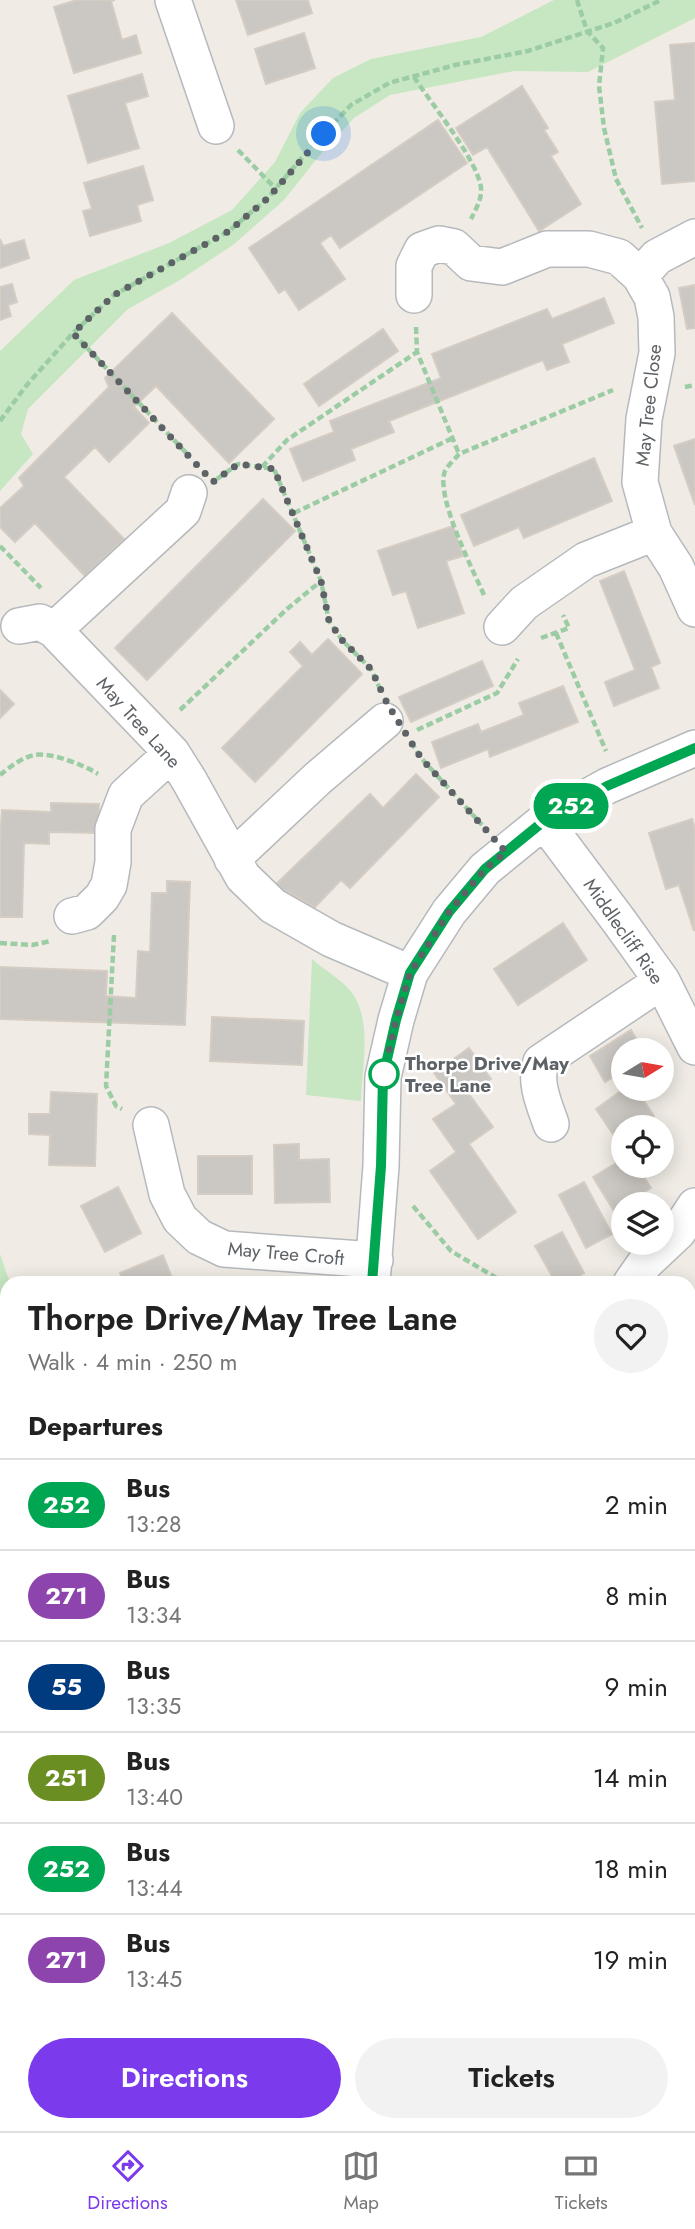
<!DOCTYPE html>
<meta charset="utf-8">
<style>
body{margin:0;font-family:Jost,sans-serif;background:#f2f2f2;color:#222;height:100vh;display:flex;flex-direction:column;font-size:26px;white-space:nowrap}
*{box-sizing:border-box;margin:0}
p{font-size:23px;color:#767676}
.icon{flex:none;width:38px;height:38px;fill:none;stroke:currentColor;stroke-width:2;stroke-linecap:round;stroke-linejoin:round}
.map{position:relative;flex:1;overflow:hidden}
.details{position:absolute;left:0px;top:1276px;width:696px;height:856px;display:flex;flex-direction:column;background:#fff;border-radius:21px 21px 0 0;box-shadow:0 4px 18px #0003}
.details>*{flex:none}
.badge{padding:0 14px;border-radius:23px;font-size:24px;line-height:46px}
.needle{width:46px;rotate:79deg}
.buttons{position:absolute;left:611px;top:1038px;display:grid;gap:14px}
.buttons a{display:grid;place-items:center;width:63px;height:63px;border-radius:50%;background:#fff;box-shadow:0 4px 18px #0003;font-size:35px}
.you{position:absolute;width:35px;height:35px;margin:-18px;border:5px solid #fff;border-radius:50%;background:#1a73e8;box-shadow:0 0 0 10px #1a73e833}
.map>.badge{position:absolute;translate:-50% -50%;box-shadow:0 0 0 4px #fff}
h2{padding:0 28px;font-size:26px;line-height:63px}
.round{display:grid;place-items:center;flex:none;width:74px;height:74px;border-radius:37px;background:#f2f2f2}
.head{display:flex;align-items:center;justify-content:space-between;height:119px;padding:0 28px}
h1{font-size:33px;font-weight:600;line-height:52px}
.button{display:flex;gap:14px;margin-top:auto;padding:14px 28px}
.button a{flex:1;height:80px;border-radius:42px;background:#7c3aed;color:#fff;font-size:28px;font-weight:600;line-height:80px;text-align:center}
.button a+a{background:#f2f2f2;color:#222}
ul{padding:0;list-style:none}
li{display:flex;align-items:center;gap:21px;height:91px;padding:0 28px;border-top:2px solid #e0e0e0}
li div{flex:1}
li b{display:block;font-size:26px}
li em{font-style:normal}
li .badge{min-width:77px;font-weight:700;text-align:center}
.tab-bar{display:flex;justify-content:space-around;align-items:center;height:98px;border-top:2px solid #e0e0e0;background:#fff;font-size:19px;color:#767676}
.tab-bar a{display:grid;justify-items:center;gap:4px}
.tab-bar .current{color:#7c3aed}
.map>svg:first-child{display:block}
.industrial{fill:#e1ded9}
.green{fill:#c6e7c1}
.building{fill:#cbc7c2;stroke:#d5cdc3;stroke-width:2}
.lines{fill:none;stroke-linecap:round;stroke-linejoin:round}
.minor-casing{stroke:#b6b9bc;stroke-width:38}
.path{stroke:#9bcca4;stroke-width:4.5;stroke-dasharray:7 3.5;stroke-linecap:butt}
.minor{stroke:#fff;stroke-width:35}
.line-casing{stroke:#fff;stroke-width:16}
.line{stroke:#00a651;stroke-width:10}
.walk{stroke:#5d6266;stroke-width:7;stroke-dasharray:0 12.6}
.stop-dot{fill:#fff;stroke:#00a651;stroke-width:3.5}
.labels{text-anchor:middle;stroke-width:5;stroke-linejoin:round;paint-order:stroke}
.street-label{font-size:19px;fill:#5d6266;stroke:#fff}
.stop-label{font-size:19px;font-weight:bold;fill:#5d6266;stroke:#fff;text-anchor:start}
</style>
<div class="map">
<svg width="695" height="2131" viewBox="0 0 695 2131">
<rect width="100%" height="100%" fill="#f0ece5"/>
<path class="industrial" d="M7 1851V2124H243L247 2131H0V1856Z"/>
<path class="green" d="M554 0H695V18L588 72 514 71 390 95 354 118 319 156 284 200 233 245 180 280 128 309 28 409 21 434 33 454 0 491V351L74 280 169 243 232 210 275 162 300 113 333 78 371 59 481 37Z
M312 959C324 970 343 980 353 994 372 1023 362 1068 361 1101L306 1095Z
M0 1254 10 1283H7V1364L0 1348Z
M695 1557V1651L690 1654V1560Z
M7 1851V1960L0 1963V1856Z"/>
<path class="building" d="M77 0H115L111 1 122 40 136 35 141 53 74 73 54 7Z
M236 0H308L312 13 248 35Z
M304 33 315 68 266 84 255 49Z
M695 43V181L662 184 655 102 675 100 670 45Z
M142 74 148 96 125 103 139 148 88 163 68 96Z
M522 86 548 128 544 130 558 152 551 156 581 204 539 231 487 147 473 155 456 128Z
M438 120 467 163 340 248 331 235 320 243 345 279 299 310 285 289 279 293 249 248Z
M143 166 153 200 137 205 141 221 90 236 83 211 92 209 84 183Z
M0 239 3 246 24 240 29 258 0 268Z
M12 284 17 302 8 305 11 316 0 320V287Z
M695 285V328L687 329 679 288Z
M604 298 614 323 562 344 569 362 547 370 543 360 389 421 394 432 351 449 355 460 303 481 290 449 334 432 330 421 441 378 432 354 547 309 552 319Z
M172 313 274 419 229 463 156 386 134 407 149 423 109 462 95 447 64 477 124 539 85 576 35 523 15 542 0 527V508L24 486 19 478 109 387 105 378Z
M383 329 398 351 319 406 304 384Z
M695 439V505L674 446Z
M594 458 612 501 524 538 519 527 474 546 461 515Z
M263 499 295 531 147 680 115 648Z
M453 526 463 556 446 561 464 613 418 628 406 591 393 595 378 551Z
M624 571 660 663 651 667 659 688 614 706 605 682 635 670 600 581Z
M328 639 362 674 255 782 222 748 303 666 290 652 300 642 312 655Z
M482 661 493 686 411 722 399 697Z
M563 686 578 722 490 757 488 749 441 768 432 742 478 724 481 732 524 715 519 703Z
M0 690 14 704 0 718Z
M416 774 439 797 350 888 341 880 315 907 275 885 370 794 383 808Z
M51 803 99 804 98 833 49 832V844L24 843 22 917H0V837L2 810 51 812Z
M692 819 695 828 694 931 679 885 666 889 649 833Z
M167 881 190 882 185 1025 0 1019V967L107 971 106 996 136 998 138 951 150 952 152 893H167Z
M563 923 587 960 518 1005 494 969Z
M212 1017 304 1021 302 1065 210 1061Z
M631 1030 643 1050H623V1071L605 1082 590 1056Z
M469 1048 491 1079 469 1094 493 1127 469 1144 516 1212 478 1239 430 1171 456 1152 433 1119 456 1104 434 1073Z
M625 1088H635L654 1116 637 1127H623V1136L617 1140 596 1109Z
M51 1092 97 1094 95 1166 49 1165 50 1135 29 1134V1114H50Z
M299 1144V1160L329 1159 330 1202 275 1203 274 1145Z
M198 1156H252V1194H198Z
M623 1159V1166H637L651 1188 614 1211 593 1177Z
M584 1182 612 1234 586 1248 559 1195Z
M118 1187 141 1233 105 1252 81 1206Z
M562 1232 584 1273 566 1283H556L535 1246Z
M163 1255 174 1283H124L120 1273Z
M690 1314 695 1315V1350L690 1349Z
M690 1366 695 1367V1400L690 1399Z
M690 1412 695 1413V1450L690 1449Z
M690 1458 695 1459V1492L690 1491Z
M690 1504 695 1505 691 1540 690 1539Z
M7 1977V2124H104L108 2131H0V1981Z"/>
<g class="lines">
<g class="minor-casing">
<path id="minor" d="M173 0 216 126
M640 276 657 257 695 237
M414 295V266L422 250 439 244 454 247 471 263 502 267 547 249H589L619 257 640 276 652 297 656 317 657 353 644 419 640 482 654 533 676 567 695 609
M19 626 40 622 54 630 172 753 189 780 243 877 273 906 331 939 410 973
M502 627 524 603 586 560 654 533
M54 630 183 511 189 493
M544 821 619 921 662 981 695 1047
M232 859 317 779 385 721
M72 916 87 912 102 897 109 885 113 862V829L126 795 172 753
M551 1124C544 1104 534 1082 541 1062L662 981
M151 1125 167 1194 180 1219 199 1237 224 1249 375 1260
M372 1283 381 1166 383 1077 396 1020 410 973 449 912 485 869 544 821 607 786 695 748
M631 1283 645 1263 678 1232 695 1206
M0 1403 7 1419
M0 1610 7 1607
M690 2068 695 2067
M194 2124 198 2131
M328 2124 331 2131
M456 2131 471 2124"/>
</g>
<path class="path" d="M577 0 587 31 603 48 599 86 604 128 616 179 642 228
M414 77C431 103 478 161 481 188 482 199 476 209 471 219
M238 150 276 189
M416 327 417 352 459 454
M73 333 190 457
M685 387 695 385
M0 421 26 386 73 333 114 295 229 231 268 198 310 148 351 105 389 83 455 65 528 51 614 23 661 0
M262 467 287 440 417 352
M217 479 238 464 274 469 321 581 329 621 342 640 371 669 380 689
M294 513 453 438
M0 546 41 588
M484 595C473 570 435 496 445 471 448 465 455 459 459 454L613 390
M556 633 606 751
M541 638 569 628 563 615
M180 710 287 609 321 581
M417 730 497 693 518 659
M411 742 421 758 482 825
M0 775C10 767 21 758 34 755 51 752 84 765 98 774
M114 935 106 1086 116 1106 122 1109
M0 943 32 945 51 941
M413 1206 451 1251 505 1283
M690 1589 695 1586
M0 1934 7 1931
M0 1936 7 1940
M256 2124 260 2131"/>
<use href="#minor" class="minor"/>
</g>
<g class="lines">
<g class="line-casing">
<path id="line" d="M372 1283 381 1166 383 1077 396 1020 410 973 449 912 485 869 544 821 607 786 695 748"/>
</g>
<use href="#line" class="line"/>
<path class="walk" d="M324 134 268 198 229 231 114 295 73 333 213 482 238 464 274 469 321 581 329 621 342 640 371 669 388 705 421 758 506 852 485 869 449 912 410 973 396 1020 383 1077 384 1074"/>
</g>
<circle class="stop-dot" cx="384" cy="1074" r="14"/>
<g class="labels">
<g class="street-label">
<text transform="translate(648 405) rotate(-84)" y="7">May Tree Close</text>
<text transform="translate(139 722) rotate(48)" y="7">May Tree Lane</text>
<text transform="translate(624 931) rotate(55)" y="7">Middlecliff Rise</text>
<text transform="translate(286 1253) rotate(5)" y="7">May Tree Croft</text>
</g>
<g class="stop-label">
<text x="405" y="1070">Thorpe Drive/May<tspan x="405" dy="22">Tree Lane</tspan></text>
</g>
</g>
</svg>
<div class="buttons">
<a><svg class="needle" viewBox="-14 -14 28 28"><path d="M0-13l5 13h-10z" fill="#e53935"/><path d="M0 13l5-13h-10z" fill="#767676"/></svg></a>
<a><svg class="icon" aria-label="locate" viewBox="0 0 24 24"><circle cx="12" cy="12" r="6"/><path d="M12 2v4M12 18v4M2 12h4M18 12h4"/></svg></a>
<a><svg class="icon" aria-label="layers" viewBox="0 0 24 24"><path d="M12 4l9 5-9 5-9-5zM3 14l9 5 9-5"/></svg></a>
</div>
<div class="you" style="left:324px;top:134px"></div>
<b class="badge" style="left:571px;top:806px;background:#00a651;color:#fff">252</b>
<section class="details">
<div class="head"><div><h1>Thorpe Drive/May Tree Lane</h1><p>Walk · 4 min · 250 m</p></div><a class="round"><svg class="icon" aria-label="heart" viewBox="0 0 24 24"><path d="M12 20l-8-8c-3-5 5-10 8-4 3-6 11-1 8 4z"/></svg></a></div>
<h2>Departures</h2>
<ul>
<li><span class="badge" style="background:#00a651;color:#fff">252</span><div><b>Bus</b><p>13:28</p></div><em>2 min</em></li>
<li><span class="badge" style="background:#8e44ad;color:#fff">271</span><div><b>Bus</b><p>13:34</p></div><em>8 min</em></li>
<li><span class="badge" style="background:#003b80;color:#fff">55</span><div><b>Bus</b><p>13:35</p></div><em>9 min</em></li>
<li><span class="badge" style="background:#6b8e23;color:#fff">251</span><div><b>Bus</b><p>13:40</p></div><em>14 min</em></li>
<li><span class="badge" style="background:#00a651;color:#fff">252</span><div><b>Bus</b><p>13:44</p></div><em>18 min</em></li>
<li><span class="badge" style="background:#8e44ad;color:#fff">271</span><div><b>Bus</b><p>13:45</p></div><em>19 min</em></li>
</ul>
<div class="button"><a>Directions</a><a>Tickets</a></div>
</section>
</div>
<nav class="tab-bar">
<a class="current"><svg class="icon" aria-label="directions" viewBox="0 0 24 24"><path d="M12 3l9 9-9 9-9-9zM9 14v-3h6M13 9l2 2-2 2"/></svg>Directions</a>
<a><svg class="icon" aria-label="map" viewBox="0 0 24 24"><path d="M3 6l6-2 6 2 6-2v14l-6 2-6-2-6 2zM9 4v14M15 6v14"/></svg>Map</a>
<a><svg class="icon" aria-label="tickets" viewBox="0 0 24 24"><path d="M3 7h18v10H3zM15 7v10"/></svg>Tickets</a>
</nav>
